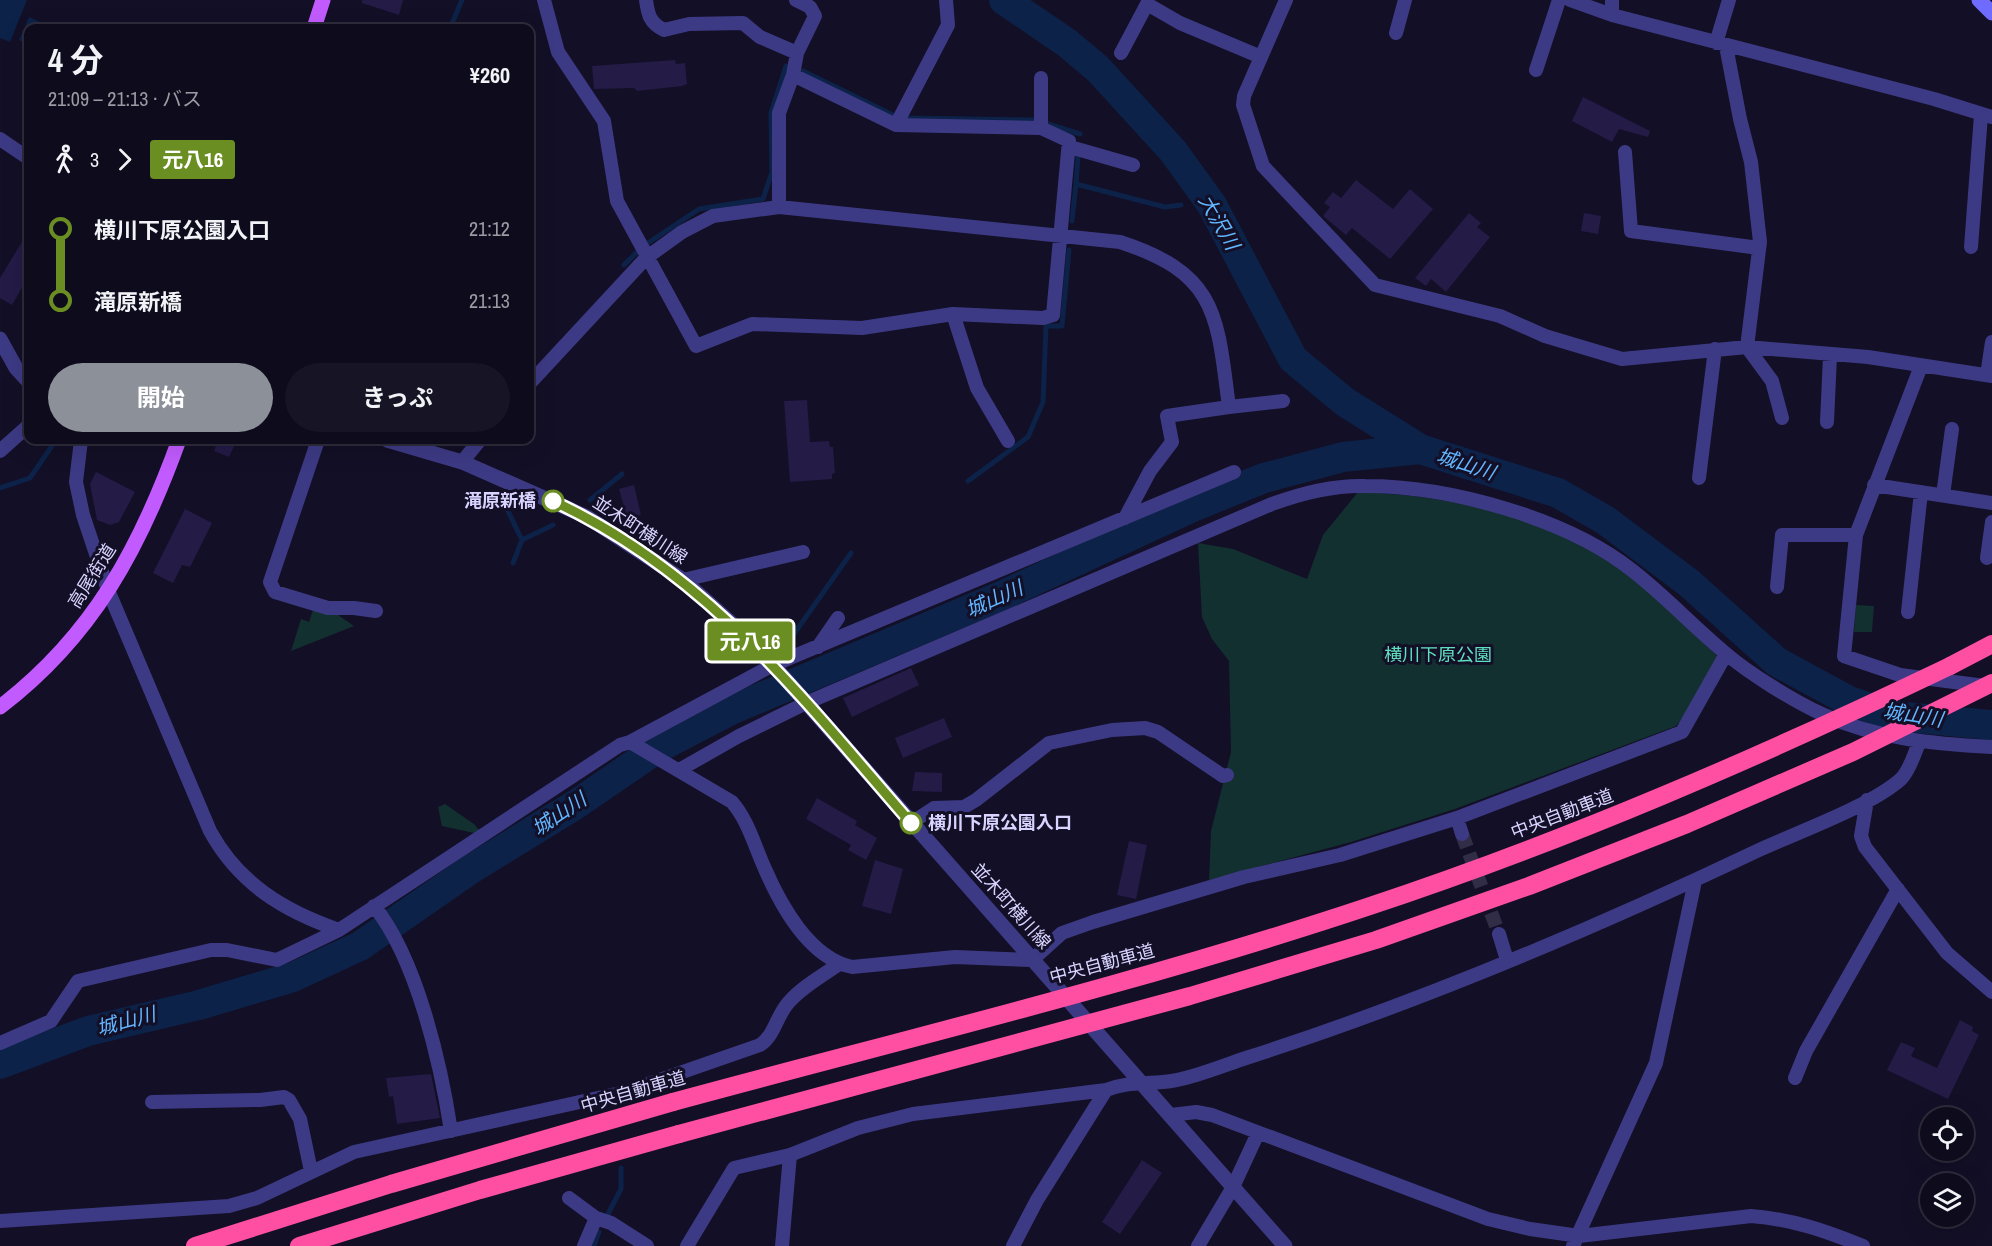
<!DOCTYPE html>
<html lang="ja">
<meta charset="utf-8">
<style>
body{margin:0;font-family:"Archivo Narrow","Noto Sans JP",sans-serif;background:#171425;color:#f1f3f6;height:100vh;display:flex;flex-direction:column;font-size:22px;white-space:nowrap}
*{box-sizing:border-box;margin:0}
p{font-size:20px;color:#9b9ba3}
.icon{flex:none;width:33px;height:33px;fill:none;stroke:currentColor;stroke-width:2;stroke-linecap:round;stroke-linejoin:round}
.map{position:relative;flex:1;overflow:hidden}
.drawer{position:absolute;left:24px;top:24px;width:510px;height:420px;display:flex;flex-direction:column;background:#0e0b1c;border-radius:12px;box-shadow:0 6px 24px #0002,0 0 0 2px #2e2b3b}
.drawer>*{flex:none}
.badge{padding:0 12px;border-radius:4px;font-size:21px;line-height:39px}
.buttons{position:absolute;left:1920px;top:1107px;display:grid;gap:12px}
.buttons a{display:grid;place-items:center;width:54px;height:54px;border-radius:50%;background:#0e0b1c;box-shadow:0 6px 24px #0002,0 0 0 2px #2e2b3b;font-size:30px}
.map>.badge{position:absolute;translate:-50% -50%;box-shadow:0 0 0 3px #fff}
.legs{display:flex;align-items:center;gap:9px;height:66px;padding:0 24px;font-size:20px}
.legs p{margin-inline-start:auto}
.summary{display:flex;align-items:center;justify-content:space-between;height:102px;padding:0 24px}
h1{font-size:33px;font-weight:700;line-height:45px}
.primary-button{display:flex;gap:12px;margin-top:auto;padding:12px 24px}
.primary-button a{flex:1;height:69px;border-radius:36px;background:#8c9099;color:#fff;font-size:24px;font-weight:700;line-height:69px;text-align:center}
.primary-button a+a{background:#171425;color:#f1f3f6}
ul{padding:0 24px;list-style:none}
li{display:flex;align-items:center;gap:21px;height:72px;font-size:22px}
li i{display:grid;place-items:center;width:9px;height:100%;margin:0 8px;background:currentColor}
li i::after{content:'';width:15px;height:15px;margin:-8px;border:4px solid;border-radius:50%;background:#0e0b1c}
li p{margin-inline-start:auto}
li:first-child i{background:linear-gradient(#0000 50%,currentColor 0)}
li:last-child i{background:linear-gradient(currentColor 50%,#0000 0)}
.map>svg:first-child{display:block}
.green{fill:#12302f}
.water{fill:#0c2248}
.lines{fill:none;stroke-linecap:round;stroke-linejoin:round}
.stream{stroke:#0c2248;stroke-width:5}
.river{stroke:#0c2248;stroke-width:30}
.building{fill:#241b47}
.minor-tunnel{stroke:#312d47;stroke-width:14;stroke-dasharray:14 7;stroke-linecap:butt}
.minor{stroke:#3d3a85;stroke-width:14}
.tertiary{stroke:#3d3a85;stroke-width:15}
.secondary{stroke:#6f6bff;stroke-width:15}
.primary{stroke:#c25bff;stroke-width:15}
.motorway{stroke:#ff4fa3;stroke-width:18}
.motorway-bridge{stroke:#ff4fa3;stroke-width:18}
.line-1-casing{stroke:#fff;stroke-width:14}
.line-1{stroke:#6b8e23;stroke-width:9}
.stop-1-dot{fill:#fff;stroke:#6b8e23;stroke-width:3}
.labels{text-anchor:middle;stroke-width:6;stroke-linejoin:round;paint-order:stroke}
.stop-label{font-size:18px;font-weight:bold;fill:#d9d4ff;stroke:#130f26;text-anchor:end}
.street-label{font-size:18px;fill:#d9d4ff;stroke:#130f26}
.park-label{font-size:18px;fill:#5fe0c0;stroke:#130f26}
.water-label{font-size:20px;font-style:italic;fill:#62b6ff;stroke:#130f26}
</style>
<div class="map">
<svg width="1992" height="1246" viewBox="0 0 1992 1246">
<rect width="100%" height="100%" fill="#130f26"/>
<path class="green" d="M1358 492C1457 496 1557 518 1636 581 1665 604 1690 630 1717 656L1686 714 1676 726 1455 809 1351 842 1209 880 1211 831 1231 752 1229 661 1212 639 1202 617 1198 543 1233 549 1307 579 1323 535Z
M315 604 328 608 354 626 291 651 301 619 309 622Z
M1856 605 1874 606 1872 632H1854Z
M445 804 474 824 483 835 442 826 438 807Z"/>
<path class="water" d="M0 0H27L10 42 0 38Z
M29 17 42 23 40 28H28V44L19 40Z"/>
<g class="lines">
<path class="stream" d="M450 28 462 0
M803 71 895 116
M905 118 1034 120
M1048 124 1080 134
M1076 184 1078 156
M1196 202 1208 200
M1072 221 1076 184 1165 207 1181 205
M645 245 699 209 763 199 772 172 771 113 786 66
M624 265 637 252
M968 481 1028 437 1043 402 1046 326H1062L1069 250
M0 488 30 478 56 440
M590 500 622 474
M504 503 522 540 553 525
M513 563 522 540
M784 648 851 553
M608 1214 621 1189V1168
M594 1246 599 1232"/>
<path class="river" d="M1004 0 1067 43 1098 69 1173 151 1212 205 1293 359 1345 402 1420 449
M0 1064 88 1031 199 1005 293 977 360 946 471 869 575 805 658 748 731 710 1001 596 1195 506 1264 478 1343 457 1420 449 1558 493 1605 520 1689 583 1777 662 1849 701 1894 716 1992 725"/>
</g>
<path class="building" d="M362 0H403L399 15 362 3Z
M675 60 676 64 685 63 687 84 682 86 637 91 634 88 594 89 592 66Z
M1583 97 1650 131 1648 137 1619 129 1612 142 1572 121Z
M1356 180 1393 209 1410 189 1433 209 1390 259 1352 228 1346 235 1323 216 1330 207 1324 203 1333 192 1341 198Z
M1469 213 1481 223 1477 227 1490 237 1446 292 1431 279 1426 286 1415 278Z
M1584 213 1601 216 1598 234 1581 231Z
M28 232V277L12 305 0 298V278Z
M807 400 810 442 829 441 830 447H833L835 473 832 474V479L790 482 784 401Z
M218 440H237L229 457 214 451Z
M96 472 135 492 119 522 110 525 97 520 90 484Z
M634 485 641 515 627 518 619 489Z
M185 509 212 523 190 567 182 565 173 583 153 573Z
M911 668 919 685 852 717 843 698Z
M944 718 952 737 903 758 895 738Z
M915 772 942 773V792L912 791Z
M817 798 857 821 855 825 877 838 866 860 848 850 851 845 806 819Z
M1129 841 1147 845 1136 899 1117 895Z
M875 860 903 869 891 914 862 906Z
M1960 1020 1973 1027 1972 1031 1979 1035 1948 1099 1887 1070 1901 1042 1915 1048 1911 1056 1937 1068Z
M431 1074 440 1118 397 1124 393 1096 389 1097 386 1078Z
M1142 1160 1162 1173 1120 1234 1102 1222Z"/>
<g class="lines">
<path class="minor-tunnel" d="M1462 834 1499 934"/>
<path class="minor" d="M544 0 558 52 604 121 617 201 696 346 752 324 862 328 953 314 1043 318 1053 315 1069 141 1041 128 896 125 793 75 779 113V207
M646 0C648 15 650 23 664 30L689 24 743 23 760 37 797 53
M1286 0 1244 96 1243 105 1263 166 1375 285 1500 316 1545 336 1622 359 1747 347 1868 357 1992 376
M1570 0 1612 15 1934 99 1992 117
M1612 15V0
M1396 33 1405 0
M1716 43 1729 0
M1726 46 1740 119 1751 162 1760 242 1747 347 1772 381 1782 418
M1121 53 1147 4 1180 23 1261 57
M1536 70 1559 0
M793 75 797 53 815 16 810 7 796 0
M1041 78V128
M896 125 948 25 946 0
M0 139 28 158
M1070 147 1133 165
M1625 152 1631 231 1759 248
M1971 247 1981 115
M953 314 977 388 1008 441
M1921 366 1856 535 1844 656 1900 675 1985 686
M1987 375 1992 342
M530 383 646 258 682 232 713 216 779 207 1120 242C1218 274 1217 315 1229 407L1167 416 1172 442 1150 471 1125 518
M1229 407 1283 401
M1827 422 1830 356
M81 440 76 482 83 515 108 590 210 831C239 884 284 911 339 930
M318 440 270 582 275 592 328 608H354L376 611
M0 451 28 426
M462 462 480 440
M1699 478 1715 349
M1874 485 1992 503
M1943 495 1952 429
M1987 558 1992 522
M683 580 803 552
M1777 587 1782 535H1856
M1908 612 1921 492
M818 647 838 618
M630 742 773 665 1234 472
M679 770 739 736 806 703 1272 504C1302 493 1332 485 1365 486 1449 486 1567 518 1633 571 1665 596 1693 626 1724 652 1748 673 1795 702 1824 715 1878 739 1934 744 1992 747
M1867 800 1861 836 1865 847 1947 953 1992 992
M1457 818 1462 834
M911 823 934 808 964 807 976 800 1049 743 1112 730 1145 728 1158 732 1223 776 1227 775
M374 906C417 959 441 1065 451 1131
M1499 934 1507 960
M0 1043 51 1021 78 981 211 950H227L277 960 339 930 620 745 630 742 732 802C749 822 754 845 765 869 781 906 810 958 852 967L955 957 1032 960 1062 933 1093 922 1244 877 1340 855 1457 818 1682 732 1726 654
M1795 1078 1806 1051 1898 889
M152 1102 260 1100 284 1097 289 1100 300 1119 311 1171
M1171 1115 1196 1112 1212 1115 1488 1219 1530 1229 1579 1236 1751 1216C1792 1219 1826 1231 1863 1246
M569 1198 596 1218
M0 1221 229 1206 257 1198 354 1152 625 1092 760 1045C775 1035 776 1016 789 1002 802 987 822 976 839 964
M584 1246 596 1218 611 1223 647 1246
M687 1246 734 1168 790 1155 858 1128 913 1114 1106 1090C1126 1082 1142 1084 1163 1082 1188 1080 1222 1066 1246 1058 1421 1002 1593 929 1759 850 1798 832 1871 806 1901 779 1910 770 1914 754 1919 743
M782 1246 790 1155
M1013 1246 1037 1200 1106 1090
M1198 1246 1233 1187 1258 1133
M1573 1246 1656 1063 1695 881"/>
<path class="tertiary" d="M0 339 16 368 28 381
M387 440 462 462 587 517 683 580 739 630 773 665 1285 1246"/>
<path class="secondary" d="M1979 0 1992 13"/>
<path class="primary" d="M314 28 323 0
M0 707C93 636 140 548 179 440"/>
<path class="motorway" d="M1950 666 1992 644
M195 1246 391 1184 673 1102
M299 1246 480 1190 679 1134"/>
<path class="motorway-bridge" d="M673 1102C905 1039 1139 983 1367 907 1567 841 1760 757 1950 666
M679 1134 1190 996 1376 940 1529 886 1687 824 1853 752 1992 683"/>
</g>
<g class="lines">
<g class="line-1-casing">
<path id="line-1" d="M553 501C708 573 802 698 911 823"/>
</g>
<use href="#line-1" class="line-1"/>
</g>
<g class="stop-1-dot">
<circle cx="553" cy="501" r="10"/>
<circle cx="911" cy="823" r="10"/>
</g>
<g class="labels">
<g class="stop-label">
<text x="536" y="507">滝原新橋</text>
<text x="928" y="829" text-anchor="start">横川下原公園入口</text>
</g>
<g class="street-label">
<text transform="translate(640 530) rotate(33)" y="6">並木町横川線</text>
<text transform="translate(92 576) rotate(-58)" y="6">高尾街道</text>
<text transform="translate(1562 814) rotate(-21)" y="6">中央自動車道</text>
<text transform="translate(1011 906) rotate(48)" y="6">並木町横川線</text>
<text transform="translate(1102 964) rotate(-15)" y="6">中央自動車道</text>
<text transform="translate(633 1092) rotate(-16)" y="6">中央自動車道</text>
</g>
<g class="park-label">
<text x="1438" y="661">横川下原公園</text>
</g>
<g class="water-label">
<text transform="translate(1219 222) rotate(60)" y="7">大沢川</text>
<text transform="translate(1466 464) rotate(18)" y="7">城山川</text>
<text transform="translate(994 599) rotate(-24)" y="7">城山川</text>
<text transform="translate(1913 715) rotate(9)" y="7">城山川</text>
<text transform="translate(559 814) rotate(-34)" y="7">城山川</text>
<text transform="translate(126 1021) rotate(-15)" y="7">城山川</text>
</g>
</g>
</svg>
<div class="buttons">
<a><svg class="icon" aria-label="locate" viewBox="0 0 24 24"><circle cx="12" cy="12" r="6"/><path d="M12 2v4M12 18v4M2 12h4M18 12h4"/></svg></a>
<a><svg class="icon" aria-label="layers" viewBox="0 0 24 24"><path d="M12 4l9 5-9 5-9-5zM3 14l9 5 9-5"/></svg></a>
</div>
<b class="badge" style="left:750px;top:641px;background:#6b8e23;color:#fff">元八16</b>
<section class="drawer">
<div class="summary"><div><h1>4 分</h1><p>21:09 – 21:13 · バス</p></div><b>¥260</b></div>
<div class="legs"><svg class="icon" aria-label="walk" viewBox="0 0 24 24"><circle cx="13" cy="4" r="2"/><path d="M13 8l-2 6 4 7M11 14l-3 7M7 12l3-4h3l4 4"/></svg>3<svg class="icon" aria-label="forward" viewBox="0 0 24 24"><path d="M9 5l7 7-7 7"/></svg><b class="badge" style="background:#6b8e23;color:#fff">元八16</b></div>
<ul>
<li><i style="color:#6b8e23"></i><b>横川下原公園入口</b><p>21:12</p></li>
<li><i style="color:#6b8e23"></i><b>滝原新橋</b><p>21:13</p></li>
</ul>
<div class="primary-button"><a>開始</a><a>きっぷ</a></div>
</section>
</div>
